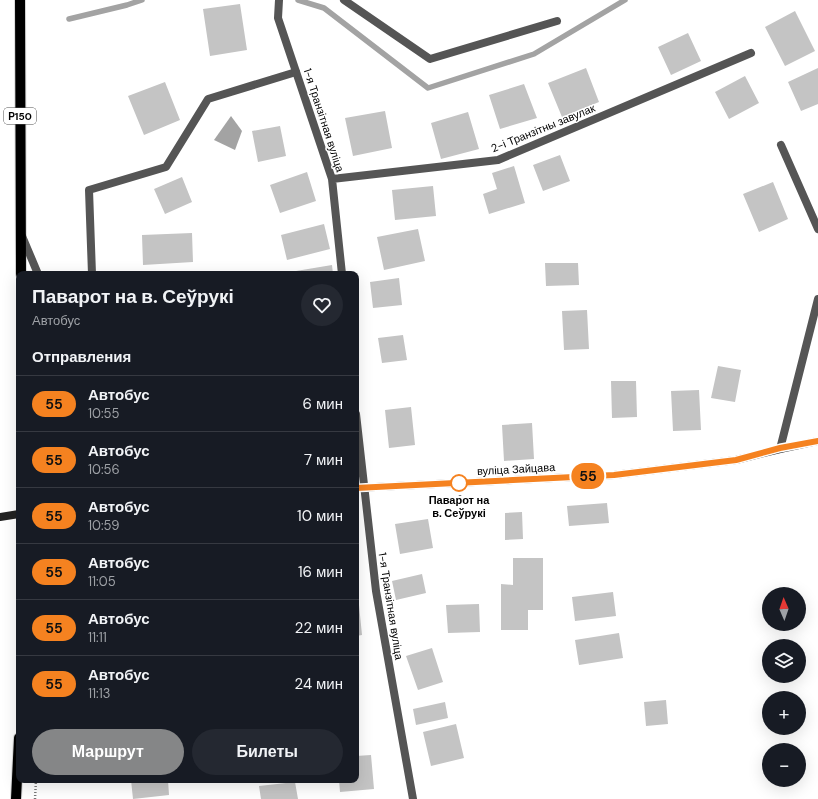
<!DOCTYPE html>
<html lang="ru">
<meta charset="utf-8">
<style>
body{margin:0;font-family:"DM Sans",sans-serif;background:#242831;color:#f1f3f6;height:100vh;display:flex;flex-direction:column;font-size:15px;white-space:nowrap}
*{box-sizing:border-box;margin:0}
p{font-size:13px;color:#9ea1a6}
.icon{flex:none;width:22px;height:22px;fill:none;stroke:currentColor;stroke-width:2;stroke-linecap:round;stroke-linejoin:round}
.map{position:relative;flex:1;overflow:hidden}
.sheet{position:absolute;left:16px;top:271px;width:343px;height:512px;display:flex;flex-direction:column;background:#171b24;border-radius:8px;box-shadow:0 4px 16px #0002}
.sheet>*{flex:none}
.badge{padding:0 8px;border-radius:13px;font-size:14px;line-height:26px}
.needle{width:26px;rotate:358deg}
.fabs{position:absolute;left:762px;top:587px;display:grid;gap:8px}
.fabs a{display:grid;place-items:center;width:44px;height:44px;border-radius:50%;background:#171b24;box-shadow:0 4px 16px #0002;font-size:20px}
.map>.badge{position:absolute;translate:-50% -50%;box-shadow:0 0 0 2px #fff}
h2{padding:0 16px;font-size:15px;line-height:36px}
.round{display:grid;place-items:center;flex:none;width:42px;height:42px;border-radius:21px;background:#242831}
.overview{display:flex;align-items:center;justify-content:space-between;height:68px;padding:0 16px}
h1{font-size:19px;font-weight:700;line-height:30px}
.action{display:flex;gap:8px;margin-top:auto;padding:8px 16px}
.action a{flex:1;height:46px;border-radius:24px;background:#858687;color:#fff;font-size:16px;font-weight:700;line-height:46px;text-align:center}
.action a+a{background:#242831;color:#f1f3f6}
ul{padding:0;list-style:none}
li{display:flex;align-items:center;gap:12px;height:56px;padding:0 16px;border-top:1px solid #363941}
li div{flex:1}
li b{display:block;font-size:15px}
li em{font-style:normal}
li .badge{min-width:44px;font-weight:700;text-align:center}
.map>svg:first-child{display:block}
.water{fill:#a3a3a3}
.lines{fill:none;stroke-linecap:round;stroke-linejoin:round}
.stream{stroke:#a3a3a3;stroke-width:5.5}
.building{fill:#c4c4c4}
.primary-casing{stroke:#dbdbdb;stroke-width:12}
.path{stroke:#777;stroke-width:2.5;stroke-dasharray:1 2;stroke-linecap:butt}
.lane{stroke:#555;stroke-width:8}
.street{stroke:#555;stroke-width:8}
.secondary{stroke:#222;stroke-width:8}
.primary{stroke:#000;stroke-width:10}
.line-casing{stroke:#fff;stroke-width:9}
.line{stroke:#f58220;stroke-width:6}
.stop-dot{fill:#fff;stroke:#f58220;stroke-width:2}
.labels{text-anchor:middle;stroke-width:3;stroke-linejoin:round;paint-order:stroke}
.shield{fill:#fff;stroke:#4c4c4c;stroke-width:1}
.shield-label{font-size:10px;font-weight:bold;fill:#000}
.street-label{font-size:11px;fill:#000;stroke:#fff}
.stop-label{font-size:11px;font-weight:bold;fill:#000;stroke:#fff}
</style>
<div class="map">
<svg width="818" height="799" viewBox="0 0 818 799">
<rect width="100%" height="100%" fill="#fff"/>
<path class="water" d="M231 116 242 131 235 150 214 140Z"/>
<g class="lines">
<path class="stream" d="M298 0 324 8 428 88 534 54 625 0
M69 19 127 5 142 0"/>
</g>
<path class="building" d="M240 4 247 50 210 56 203 9Z
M795 11 815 51 785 66 765 27Z
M688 33 701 61 671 75 658 47Z
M586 68 599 102 562 117 548 83Z
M818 68V104L801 111 788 82Z
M745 76 759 103 729 119 715 92Z
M165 82 180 120 144 135 128 96Z
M524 84 537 118 500 129 489 95Z
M385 111 392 148 353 156 345 118Z
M468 112 479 149 441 159 431 123Z
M280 126 286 156 258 162 252 131Z
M560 155 570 181 543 191 533 165Z
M514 166 525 203 489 214 483 194 497 189 492 173Z
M307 172 316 201 280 213 270 185Z
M182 177 192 202 165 214 154 189Z
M773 182 788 219 759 232 743 194Z
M433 186 436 216 395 220 392 190Z
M324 224 330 249 287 260 281 235Z
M418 229 425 261 384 270 377 237Z
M192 233 193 262 143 265 142 235Z
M545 263H578L579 285 546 286Z
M332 265 333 274H297L296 271Z
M399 278 402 305 373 308 370 282Z
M587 310 589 349 564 350 562 311Z
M403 335 407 360 382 363 378 338Z
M718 366 741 370 735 402 711 398Z
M611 381H636L637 417 612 418Z
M699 390 701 430 673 431 671 391Z
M411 407 415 445 389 448 385 410Z
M532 423 534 459 504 461 502 425Z
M607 503 609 523 569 526 567 506Z
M522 512 523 539 505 540V513Z
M428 519 433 548 400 554 395 524Z
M513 558H543V610H528V630H501V584L513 585Z
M422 574 426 593 396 600 392 581Z
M613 592 616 616 575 621 572 597Z
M479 604 480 632 448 633 446 605Z
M356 605H359L362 635 356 636Z
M619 633 623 658 579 665 575 640Z
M432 648 443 682 418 690 406 656Z
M356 671H357L359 696 356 697Z
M666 700 668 724 646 726 644 702Z
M445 702 448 718 416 725 413 709Z
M456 724 464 758 431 766 423 732Z
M371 755 374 789 340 792 339 780H356V756Z
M131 780H168L169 795 133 799Z
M295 782 298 799H261L259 786Z"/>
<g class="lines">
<g class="primary-casing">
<path id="primary" d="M20 0 21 274
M16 799 19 738"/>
</g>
<path class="path" d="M460 495V502
M35 799 36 780"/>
<path class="lane" d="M344 0 430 59 557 21
M781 145 818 229
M22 236 38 274
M92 274 89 190 166 167 208 99 296 72
M780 449 818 299"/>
<path class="street" d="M279 0 278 18 332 179 342 274
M332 179 498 160 751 53
M356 414 376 591 413 799"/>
<path class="secondary" d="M356 488 614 475 736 460 780 449 818 441
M0 517 19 514"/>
<use href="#primary" class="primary"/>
</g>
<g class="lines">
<g class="line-casing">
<path id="line" d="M356 488 614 475 736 460 780 448 818 441"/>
</g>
<use href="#line" class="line"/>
</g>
<circle class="stop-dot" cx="459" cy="483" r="8"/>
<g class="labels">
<rect class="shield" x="4" y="108" width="32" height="16" rx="3"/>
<g class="shield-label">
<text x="20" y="120">Р150</text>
</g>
<g class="street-label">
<text transform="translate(324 120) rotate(72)" y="4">1-я Транзітная вуліца</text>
<text transform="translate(543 128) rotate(-22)" y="4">2-і Транзітны завулак</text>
<text transform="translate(516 469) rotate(-3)" y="4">вуліца Зайцава</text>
<text transform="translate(391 606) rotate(81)" y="4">1-я Транзітная вуліца</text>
</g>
<g class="stop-label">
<text x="459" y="504">Паварот на<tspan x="459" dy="13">в. Сеўрукі</tspan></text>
</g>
</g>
</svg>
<div class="fabs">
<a><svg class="needle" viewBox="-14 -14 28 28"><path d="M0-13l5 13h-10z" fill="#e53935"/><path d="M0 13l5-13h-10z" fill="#9ea1a6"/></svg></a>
<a><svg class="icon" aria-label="layers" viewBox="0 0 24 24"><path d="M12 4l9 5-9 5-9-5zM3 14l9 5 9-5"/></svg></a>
<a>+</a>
<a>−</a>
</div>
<b class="badge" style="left:588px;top:476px;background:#f58220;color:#111">55</b>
<section class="sheet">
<div class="overview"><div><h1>Паварот на в. Сеўрукі</h1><p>Автобус</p></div><a class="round"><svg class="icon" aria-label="heart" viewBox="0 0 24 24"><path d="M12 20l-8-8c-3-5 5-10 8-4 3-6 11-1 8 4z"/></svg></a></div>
<h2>Отправления</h2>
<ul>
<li><span class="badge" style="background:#f58220;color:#111">55</span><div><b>Автобус</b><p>10:55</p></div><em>6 мин</em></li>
<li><span class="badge" style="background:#f58220;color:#111">55</span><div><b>Автобус</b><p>10:56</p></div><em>7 мин</em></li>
<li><span class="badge" style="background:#f58220;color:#111">55</span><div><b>Автобус</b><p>10:59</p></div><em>10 мин</em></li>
<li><span class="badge" style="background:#f58220;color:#111">55</span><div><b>Автобус</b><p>11:05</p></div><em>16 мин</em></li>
<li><span class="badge" style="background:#f58220;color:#111">55</span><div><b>Автобус</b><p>11:11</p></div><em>22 мин</em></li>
<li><span class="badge" style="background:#f58220;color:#111">55</span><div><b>Автобус</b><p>11:13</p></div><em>24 мин</em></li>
</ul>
<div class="action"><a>Маршрут</a><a>Билеты</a></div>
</section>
</div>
